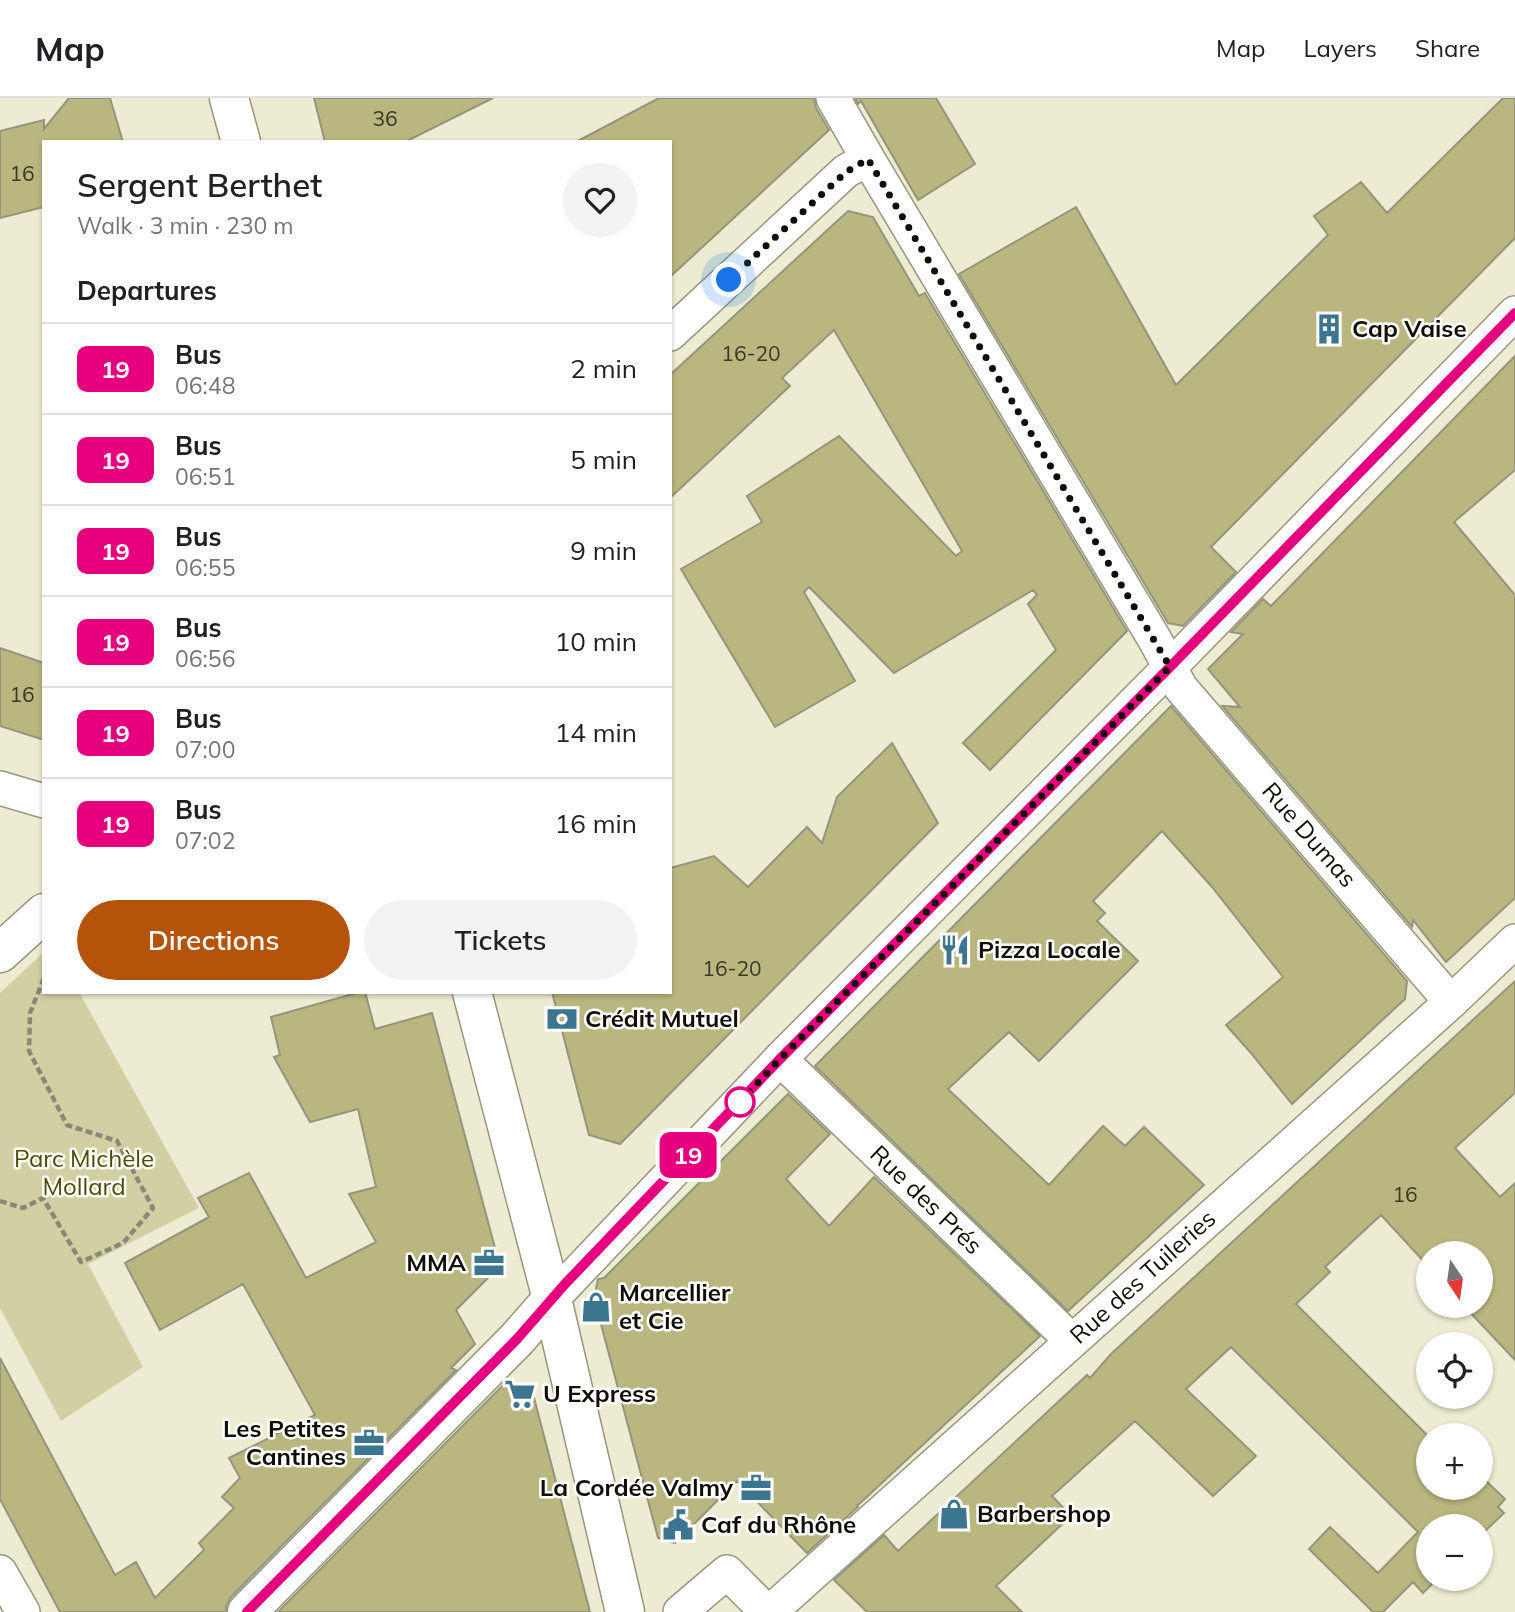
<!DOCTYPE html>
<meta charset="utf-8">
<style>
body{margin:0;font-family:Mulish,sans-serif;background:#f2f2f2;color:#202124;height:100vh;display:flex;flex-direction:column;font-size:26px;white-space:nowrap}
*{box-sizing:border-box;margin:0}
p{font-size:23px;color:#757577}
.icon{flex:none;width:38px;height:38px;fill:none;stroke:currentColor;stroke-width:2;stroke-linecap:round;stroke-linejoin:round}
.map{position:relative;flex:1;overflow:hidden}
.details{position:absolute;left:42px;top:42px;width:630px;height:854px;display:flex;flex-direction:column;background:#fff;border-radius:0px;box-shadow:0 2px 5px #0004}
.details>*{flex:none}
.badge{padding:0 14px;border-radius:10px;font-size:24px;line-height:46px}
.needle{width:46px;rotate:167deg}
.controls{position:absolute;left:1416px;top:1143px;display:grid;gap:14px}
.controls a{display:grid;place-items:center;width:77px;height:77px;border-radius:50%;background:#fff;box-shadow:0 2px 5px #0004;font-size:35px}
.you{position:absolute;width:35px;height:35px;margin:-18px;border:5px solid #fff;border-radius:50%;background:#1a73e8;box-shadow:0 0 0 10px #1a73e833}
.map>.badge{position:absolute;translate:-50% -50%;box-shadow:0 0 0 4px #fff}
h2{padding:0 35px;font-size:26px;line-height:63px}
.round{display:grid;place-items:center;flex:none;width:74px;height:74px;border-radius:37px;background:#f2f2f2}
.overview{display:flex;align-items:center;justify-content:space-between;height:119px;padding:0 35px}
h1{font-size:33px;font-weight:600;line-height:52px}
.cta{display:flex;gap:14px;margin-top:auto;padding:14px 35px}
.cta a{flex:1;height:80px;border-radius:42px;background:#b45309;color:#fff;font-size:28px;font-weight:600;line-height:80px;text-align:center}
.cta a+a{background:#f2f2f2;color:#202124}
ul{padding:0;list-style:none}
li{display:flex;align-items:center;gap:21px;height:91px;padding:0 35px;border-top:2px solid #e0e0e0}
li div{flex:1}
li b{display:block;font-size:26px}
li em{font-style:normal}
li .badge{min-width:77px;font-weight:700;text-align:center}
header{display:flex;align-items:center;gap:42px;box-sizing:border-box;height:98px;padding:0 35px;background:#fff;border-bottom:2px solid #e0e0e0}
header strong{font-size:33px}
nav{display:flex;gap:38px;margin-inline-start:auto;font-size:24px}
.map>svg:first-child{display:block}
.green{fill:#d2cfa3}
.building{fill:#bab67f;stroke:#95947d;stroke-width:2}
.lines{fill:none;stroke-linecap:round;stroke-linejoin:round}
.minor-casing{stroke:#97967f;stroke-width:36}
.tertiary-casing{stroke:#97967f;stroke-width:41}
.secondary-casing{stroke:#97967f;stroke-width:41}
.path{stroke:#8a8977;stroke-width:4.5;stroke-dasharray:7 3.5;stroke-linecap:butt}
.minor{stroke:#fff;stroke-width:33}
.tertiary{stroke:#fff;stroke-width:38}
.secondary{stroke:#fff;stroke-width:38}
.line-casing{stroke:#fff;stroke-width:16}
.line{stroke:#e6007e;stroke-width:10}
.walk{stroke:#100f07;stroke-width:7;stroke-dasharray:0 12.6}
.stop-dot{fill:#fff;stroke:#e6007e;stroke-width:3.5}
.labels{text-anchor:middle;stroke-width:5;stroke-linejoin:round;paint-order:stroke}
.number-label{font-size:21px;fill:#3a3925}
.poi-label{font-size:24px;font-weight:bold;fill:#100f07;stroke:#fff;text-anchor:start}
.street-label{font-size:24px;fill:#100f07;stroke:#fff}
.park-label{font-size:24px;fill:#4f4a04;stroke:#fff}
</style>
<header>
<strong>Map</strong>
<nav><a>Map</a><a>Layers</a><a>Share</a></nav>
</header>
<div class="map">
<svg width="1515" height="1514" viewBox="0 0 1515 1514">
<rect width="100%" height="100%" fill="#edecd2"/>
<path class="green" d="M44 854V894H79L199 1110 88 1166 143 1269 61 1323 0 1210V895Z"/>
<path class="building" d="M69 0H110L123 44H44V109L0 120V33L44 22V31Z
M314 0H493L405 44H325Z
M659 0H814L816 10 829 32 670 179V44H576Z
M855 0H936L975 66 918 102 861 3 858 6Z
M1503 0H1515V140L1211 449 1236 474 1183 528 1168 525 959 176 1076 109 1176 287 1328 137 1314 118 1361 84 1387 115Z
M848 113 873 119 919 198 925 195 1127 533 990 672 963 645 1056 552 1028 506 1037 497 1033 492 894 575 809 489 804 494 855 583 775 629 681 471 762 424 747 398 839 338 956 458 962 453 834 232 782 280 790 288 670 400V277Z
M1515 258V372L1454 424 1515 497V800L1446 864 1413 822 1412 829 1222 608 1240 609 1208 571 1243 536 1231 534 1263 501 1271 508Z
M0 550 44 565V642L0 628Z
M1171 608 1407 883 1405 901 1292 1006 1251 955 1226 927 1283 879 1212 789 1162 733 1093 803 1105 815 1097 823 1138 863 1039 963 1009 934 948 991 1049 1087 1103 1028 1125 1048 1144 1029 1204 1087 1068 1213 815 968Z
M892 645 938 725 620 1046 589 1037 552 894H670V770L714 758 748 789 807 729 822 745 837 699Z
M1515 883V995L1455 1050 1500 1099 1515 1085V1262L1464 1208H1480V1155H1428V1168L1381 1117 1325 1169 1330 1174 1296 1206 1428 1338V1390H1480V1377L1505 1401 1498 1409 1504 1415 1480 1438V1428H1428V1480H1438L1423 1495 1413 1484 1383 1514H1373L1309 1451 1330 1429 1378 1475 1418 1434 1231 1249 1186 1291 1256 1358 1213 1398 1135 1323 1052 1398 1071 1418 996 1488 1022 1514H867L834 1482 884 1437 898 1453 1087 1277 1090 1280 1111 1256Z
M360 894H365L375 931 432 915 498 1161 495 1173 456 1212 475 1246 451 1270 456 1272 231 1499 226 1508V1514H60L0 1401V1260L115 1477 136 1464 155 1500 204 1452 199 1445 234 1410 222 1399 240 1380 229 1360 315 1317 243 1186 160 1232 125 1165 209 1119 198 1100 249 1075 306 1180 376 1144 349 1096 376 1089 358 1011 310 1024 274 959 280 957 271 919Z
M788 996 830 1036 786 1081 829 1128 874 1079 1040 1238 857 1408 858 1409 807 1455 737 1383 675 1445 658 1440 594 1200 598 1181 604 1180Z
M505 1285 532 1292 590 1514H278Z"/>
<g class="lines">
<g class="minor-casing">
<path id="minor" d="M833 0 868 61 1155 542 1181 590 1451 904
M670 236 846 73 868 61
M0 690 44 703
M780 961 1071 1242
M552 1201 780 961 1170 569 1515 215
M0 1474 23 1514
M680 1514 727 1474 767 1514
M770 1514 1451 904 1515 843"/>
</g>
<g class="tertiary-casing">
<path id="tertiary" d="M0 855 44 815
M247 1514 517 1241 552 1201"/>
</g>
<g class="secondary-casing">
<path id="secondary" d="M229 0 241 44
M472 894 552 1201 625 1514"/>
</g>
<path class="path" d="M0 1103 23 1110 43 1100 81 1164 123 1145 153 1110 117 1043 67 1027 29 953 30 915 44 880"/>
<use href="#minor" class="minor"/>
<use href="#tertiary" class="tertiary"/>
<use href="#secondary" class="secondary"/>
</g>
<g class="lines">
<g class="line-casing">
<path id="line" d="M247 1514 517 1241 565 1186 780 961 1170 569 1515 215"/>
</g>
<use href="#line" class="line"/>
<path class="walk" d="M729 182 846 74 868 61 1170 569 780 961 738 1006 740 1004"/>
</g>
<defs>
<g id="building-bare" transform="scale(2.415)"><path d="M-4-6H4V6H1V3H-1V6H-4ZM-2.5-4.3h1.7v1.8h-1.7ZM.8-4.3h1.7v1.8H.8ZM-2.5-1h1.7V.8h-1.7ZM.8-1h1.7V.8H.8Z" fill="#3c758f" stroke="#fff" stroke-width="2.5" paint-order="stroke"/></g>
<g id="restaurant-bare" transform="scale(2.415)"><path d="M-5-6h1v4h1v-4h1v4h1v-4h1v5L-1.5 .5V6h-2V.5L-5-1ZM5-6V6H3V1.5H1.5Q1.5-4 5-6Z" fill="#3c758f" stroke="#fff" stroke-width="2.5" paint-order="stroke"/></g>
<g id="bank-bare" transform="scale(2.415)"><path d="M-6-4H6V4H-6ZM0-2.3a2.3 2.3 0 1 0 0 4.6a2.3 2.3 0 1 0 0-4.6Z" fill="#3c758f" stroke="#fff" stroke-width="2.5" paint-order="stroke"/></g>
<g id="office-bare" transform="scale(2.415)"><path d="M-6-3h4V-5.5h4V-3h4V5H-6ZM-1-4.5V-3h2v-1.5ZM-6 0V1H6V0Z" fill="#3c758f" stroke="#fff" stroke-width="2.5" paint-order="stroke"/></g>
<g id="shop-bare" transform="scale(2.415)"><path d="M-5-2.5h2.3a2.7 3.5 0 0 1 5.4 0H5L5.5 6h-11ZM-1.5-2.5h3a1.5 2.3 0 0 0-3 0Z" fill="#3c758f" stroke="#fff" stroke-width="2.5" paint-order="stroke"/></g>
<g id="supermarket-bare" transform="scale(2.415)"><path d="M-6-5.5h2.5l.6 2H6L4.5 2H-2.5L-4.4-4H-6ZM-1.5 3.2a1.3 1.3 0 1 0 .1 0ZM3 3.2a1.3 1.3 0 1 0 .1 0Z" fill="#3c758f" stroke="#fff" stroke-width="2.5" paint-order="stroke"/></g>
<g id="civic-bare" transform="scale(2.415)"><path d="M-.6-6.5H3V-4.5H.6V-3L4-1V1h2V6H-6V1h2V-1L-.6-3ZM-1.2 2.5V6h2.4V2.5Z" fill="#3c758f" stroke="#fff" stroke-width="2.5" paint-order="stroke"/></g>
</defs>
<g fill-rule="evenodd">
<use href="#building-bare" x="1329" y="231"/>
<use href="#restaurant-bare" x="955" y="852"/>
<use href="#bank-bare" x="562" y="921"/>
<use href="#office-bare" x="489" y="1165"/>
<use href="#shop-bare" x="596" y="1209"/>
<use href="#supermarket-bare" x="520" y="1296"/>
<use href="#office-bare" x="369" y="1345"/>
<use href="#office-bare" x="756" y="1390"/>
<use href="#shop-bare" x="954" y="1416"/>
<use href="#civic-bare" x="678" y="1427"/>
</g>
<circle class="stop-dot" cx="740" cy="1004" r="14"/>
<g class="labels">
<g class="number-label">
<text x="385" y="28">36</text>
<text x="22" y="83">16</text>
<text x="751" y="263">16-20</text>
<text x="22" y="604">16</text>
<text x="732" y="878">16-20</text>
<text x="1405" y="1104">16</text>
</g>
<g class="poi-label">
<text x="1352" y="239">Cap Vaise</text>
<text x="978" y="860">Pizza Locale</text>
<text x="585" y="929">Crédit Mutuel</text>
<text x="466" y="1173" text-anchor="end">MMA</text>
<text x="619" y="1203">Marcellier<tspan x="619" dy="28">et Cie</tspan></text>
<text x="543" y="1304">U Express</text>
<text x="346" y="1339" text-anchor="end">Les Petites<tspan x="346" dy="28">Cantines</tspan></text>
<text x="733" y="1398" text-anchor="end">La Cordée Valmy</text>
<text x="977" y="1424">Barbershop</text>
<text x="701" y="1435">Caf du Rhône</text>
</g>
<g class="street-label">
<text transform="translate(1309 737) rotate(49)" y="8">Rue Dumas</text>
<text transform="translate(926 1102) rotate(44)" y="8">Rue des Prés</text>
<text transform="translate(1143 1179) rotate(-42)" y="8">Rue des Tuileries</text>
</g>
<g class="park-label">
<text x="84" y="1069">Parc Michèle<tspan x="84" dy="28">Mollard</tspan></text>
</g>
</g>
</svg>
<div class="controls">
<a><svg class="needle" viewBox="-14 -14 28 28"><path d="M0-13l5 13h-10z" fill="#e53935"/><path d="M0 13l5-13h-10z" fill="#757577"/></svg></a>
<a><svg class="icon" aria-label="locate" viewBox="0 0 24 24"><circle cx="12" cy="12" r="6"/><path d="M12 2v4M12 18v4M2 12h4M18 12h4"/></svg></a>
<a>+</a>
<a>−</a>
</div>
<div class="you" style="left:729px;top:182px"></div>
<b class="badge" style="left:688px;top:1057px;background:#e6007e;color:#fff">19</b>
<section class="details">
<div class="overview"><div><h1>Sergent Berthet</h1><p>Walk · 3 min · 230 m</p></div><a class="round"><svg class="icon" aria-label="heart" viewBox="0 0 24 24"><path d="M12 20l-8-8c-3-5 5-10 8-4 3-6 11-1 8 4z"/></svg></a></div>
<h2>Departures</h2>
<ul>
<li><span class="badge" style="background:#e6007e;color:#fff">19</span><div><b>Bus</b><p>06:48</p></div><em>2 min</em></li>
<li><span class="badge" style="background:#e6007e;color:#fff">19</span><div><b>Bus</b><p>06:51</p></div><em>5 min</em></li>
<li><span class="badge" style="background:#e6007e;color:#fff">19</span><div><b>Bus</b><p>06:55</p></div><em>9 min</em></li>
<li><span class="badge" style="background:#e6007e;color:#fff">19</span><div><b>Bus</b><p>06:56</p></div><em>10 min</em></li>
<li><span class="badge" style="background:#e6007e;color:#fff">19</span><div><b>Bus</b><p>07:00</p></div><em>14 min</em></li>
<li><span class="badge" style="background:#e6007e;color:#fff">19</span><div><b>Bus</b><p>07:02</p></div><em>16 min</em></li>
</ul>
<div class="cta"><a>Directions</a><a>Tickets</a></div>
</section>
</div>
